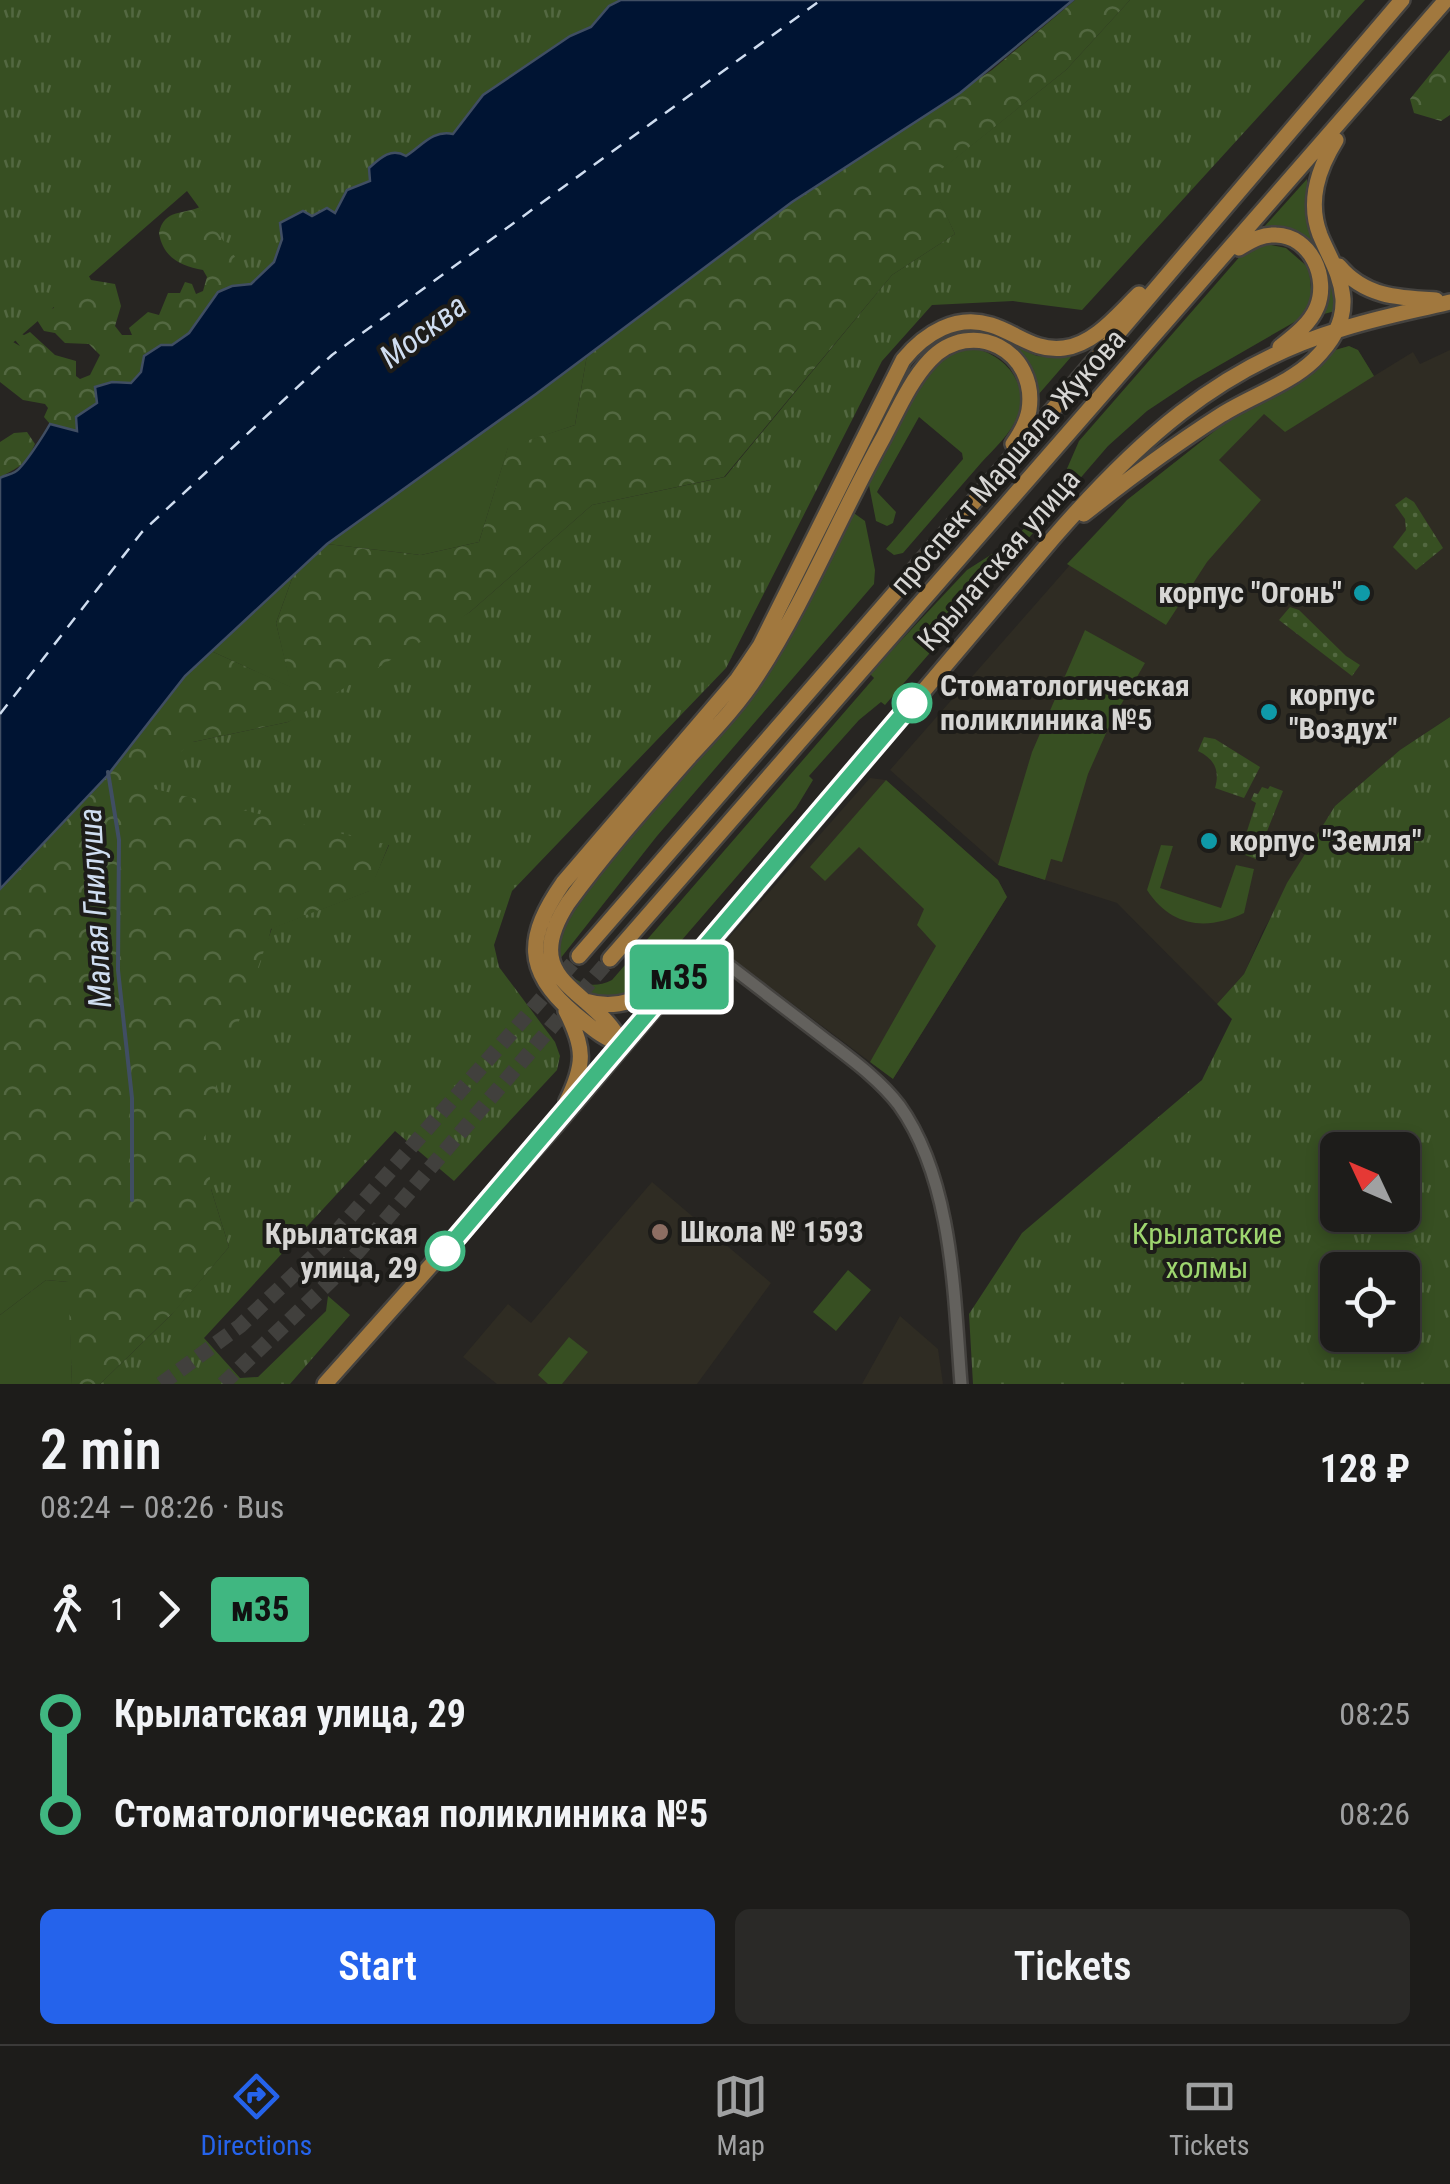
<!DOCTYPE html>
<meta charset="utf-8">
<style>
body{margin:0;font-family:"Roboto Condensed",sans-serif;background:#2a2927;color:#f1f3f6;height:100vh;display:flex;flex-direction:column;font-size:38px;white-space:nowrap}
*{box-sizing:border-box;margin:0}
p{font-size:32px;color:#a0a1a2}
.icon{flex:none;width:55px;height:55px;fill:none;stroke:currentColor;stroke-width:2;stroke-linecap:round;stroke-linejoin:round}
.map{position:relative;height:1384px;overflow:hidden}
.details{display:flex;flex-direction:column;background:#1d1c1a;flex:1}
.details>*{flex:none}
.badge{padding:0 20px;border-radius:8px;font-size:35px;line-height:65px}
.needle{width:65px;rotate:314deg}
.fabs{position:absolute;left:1320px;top:1132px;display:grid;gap:20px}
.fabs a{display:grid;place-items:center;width:100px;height:100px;border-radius:15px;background:#1d1c1a;box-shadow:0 5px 15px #0003,0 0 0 2px #3b3a39;font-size:50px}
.map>.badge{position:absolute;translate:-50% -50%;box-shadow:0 0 0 5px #fff}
.legs{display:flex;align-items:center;gap:15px;height:110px;padding:0 40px;font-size:32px}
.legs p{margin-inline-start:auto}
.head{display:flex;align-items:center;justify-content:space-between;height:170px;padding:0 40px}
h1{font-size:55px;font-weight:600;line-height:75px}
.button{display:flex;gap:20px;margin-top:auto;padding:20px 40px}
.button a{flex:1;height:115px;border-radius:15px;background:#2563eb;color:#fff;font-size:40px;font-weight:600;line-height:115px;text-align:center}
.button a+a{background:#2a2927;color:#f1f3f6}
ul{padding:0 40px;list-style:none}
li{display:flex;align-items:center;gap:35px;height:100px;font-size:38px}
li i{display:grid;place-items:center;width:15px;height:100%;margin:0 12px;background:currentColor}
li i::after{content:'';width:25px;height:25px;margin:-12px;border:8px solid;border-radius:50%;background:#1d1c1a}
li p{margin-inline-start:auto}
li:first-child i{background:linear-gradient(#0000 50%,currentColor 0)}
li:last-child i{background:linear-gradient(currentColor 50%,#0000 0)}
.tab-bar{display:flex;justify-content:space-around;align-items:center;height:140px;border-top:2px solid #3b3a39;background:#1d1c1a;font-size:28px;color:#a0a1a2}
.tab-bar a{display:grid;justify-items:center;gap:5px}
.tab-bar .current{color:#2563eb}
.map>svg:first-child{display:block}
.built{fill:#2f2c23}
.grass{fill:#374f22}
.forest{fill:url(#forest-crowns)}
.park{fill:url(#park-tufts);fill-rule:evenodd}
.garden{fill:url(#garden-dots)}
.water{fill:#001433;stroke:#404e63;stroke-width:2.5}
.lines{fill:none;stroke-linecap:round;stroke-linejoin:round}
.stream{stroke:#404e63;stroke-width:4}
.ferry{stroke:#cfddf0;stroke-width:2.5;stroke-dasharray:12 10;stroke-linecap:butt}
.major-tunnel{stroke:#41403d;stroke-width:15;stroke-dasharray:15 8;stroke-linecap:butt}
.minor-casing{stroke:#44423f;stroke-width:16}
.major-casing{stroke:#44423f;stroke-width:20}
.minor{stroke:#63615d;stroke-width:11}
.major{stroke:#a1783e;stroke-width:15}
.line-1-casing{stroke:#fff;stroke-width:22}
.line-1{stroke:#40b781;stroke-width:15}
.culture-dot{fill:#0f9aa8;stroke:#1d1c19;stroke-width:4}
.stop-1-dot{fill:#fff;stroke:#40b781;stroke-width:5}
.education-dot{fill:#8d6e63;stroke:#1d1c19;stroke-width:4}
.labels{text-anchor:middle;stroke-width:8;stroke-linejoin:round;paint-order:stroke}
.street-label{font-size:30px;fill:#d7d6d4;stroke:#1d1c19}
.poi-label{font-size:30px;font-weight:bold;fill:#d7d6d4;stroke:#1d1c19;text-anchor:start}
.stop-label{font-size:30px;font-weight:bold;fill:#d7d6d4;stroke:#1d1c19;text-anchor:start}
.park-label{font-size:30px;fill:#9ed66f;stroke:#1d1c19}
.water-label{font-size:32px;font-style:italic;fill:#cfddf0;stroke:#1d1c19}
</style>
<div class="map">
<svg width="1450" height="1384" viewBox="0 0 1450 1384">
<defs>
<pattern id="forest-crowns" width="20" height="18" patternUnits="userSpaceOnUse" patternTransform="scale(2.5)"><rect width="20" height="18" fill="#374f22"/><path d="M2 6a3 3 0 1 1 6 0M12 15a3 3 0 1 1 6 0" fill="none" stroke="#536841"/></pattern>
<pattern id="park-tufts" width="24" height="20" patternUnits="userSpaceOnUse" patternTransform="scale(2.5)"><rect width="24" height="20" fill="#374f22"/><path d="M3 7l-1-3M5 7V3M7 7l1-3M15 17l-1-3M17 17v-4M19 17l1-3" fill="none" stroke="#536841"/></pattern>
<pattern id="garden-dots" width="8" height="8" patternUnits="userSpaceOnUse" patternTransform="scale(2.5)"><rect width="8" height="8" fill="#374f22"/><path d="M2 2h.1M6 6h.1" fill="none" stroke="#536841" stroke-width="1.8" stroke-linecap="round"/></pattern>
</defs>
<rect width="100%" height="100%" fill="#272522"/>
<path class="built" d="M1349 346 1358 350 1374 376 1413 352 1420 364 1450 350V717L1400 750 1335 806 1263 931 1244 974 1217 1004 1117 903 998 865 890 770 1127 500 1226 422 1315 371 1335 350Z
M870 778 886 780 998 880 1007 897 893 1079 722 951 726 941Z
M652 1182 771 1283 697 1384H497L463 1357 508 1304 531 1323Z
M900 1316 938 1349 943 1384H862Z"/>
<path class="grass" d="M1307 179C1308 195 1306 216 1311 234 1319 261 1336 281 1335 311L1324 314 1329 286 1323 264 1263 228Z
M1267 244 1286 248 1309 268 1312 299 1298 320 1192 381 1147 411 1108 446 885 705 881 702 859 720 809 776 813 780 796 808 643 985C610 1011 585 997 563 967 577 984 591 990 612 980L874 678 870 674 877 666 967 570 1014 540 1059 487 1079 441 1242 254Z
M1009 343 1037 356 1071 357 1038 395 1021 357Z
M1349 346 1358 350 1374 376 1285 432 1264 414 1219 460 1261 500 1207 562 1166 625 1067 564 1127 500 1226 422 1315 371 1335 350Z
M969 347C1000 352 1029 379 1019 413 1013 432 994 449 981 463 955 493 929 523 903 553L894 555 886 549 963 459 962 453 919 417 877 492 896 512 893 523 887 526 876 521 867 475 925 376 948 353Z
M587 355 575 425 508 448 479 542 421 555 327 544Z
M851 511 865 521 875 570 874 584 657 836 560 959V935L566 920 641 822 746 700Z
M293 576 276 623 292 688 211 651Z
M1085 630 1145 663 1111 722 1088 774 1062 862 1051 859 1045 880 998 865 1032 752Z
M886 780 998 880 1007 897 893 1079 870 1062 936 946 917 925 924 909 859 847 825 881 810 867Z
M1161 845 1173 846 1160 888 1221 908 1236 865 1254 869 1244 913C1207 931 1171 927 1147 890Z
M848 1270 871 1290 836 1331 813 1312Z
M46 1280 69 1282 72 1384H0V1315Z
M569 1337 588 1352 562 1384H548L538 1375Z"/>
<path class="forest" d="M293 0H322L324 17 316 25 325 33V47L328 51 321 59 294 55 292 59 296 69 294 74 288 76 285 83 275 89 269 107 255 112 251 129 240 135 242 144 257 155 272 148 273 137 263 133V124L272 122 270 115 281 114 282 107 288 108 289 98 306 100 312 96 302 85 303 76 311 75 319 84 321 65 337 55 354 67 362 57 380 62 403 55 417 58 431 49 450 52 460 49 453 21 462 8 461 0H621L609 6 591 27 570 36 483 95 453 134C432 130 422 146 405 156L399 152C386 153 379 159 369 168L370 181 347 191 335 213 327 208 312 216 303 211 280 223 283 239 274 262 251 284 232 286 218 292 189 333 172 346 161 345 144 355 141 372 131 383 112 382 95 387 97 403 76 417 77 431 50 424 44 417 48 408 45 404 23 400 0 382V342L6 338 20 346 10 334 11 329 24 335 30 332 55 355 76 361V376L80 379 90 375 100 355 89 344 65 343 55 333 44 331 35 317 36 312 54 308 53 298 58 285 67 282 72 284V271L78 266 85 269 91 280 115 284 121 306 115 326 122 335H132L129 328 148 312 159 315 168 293H180L185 282 192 284 196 294 203 291 207 277 203 270C181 266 163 258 159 233 164 208 185 215 202 206L199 191 214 182 216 173 205 168 200 162 204 158 201 152 188 144 183 154 173 164 159 156 160 144 157 139 161 132 173 129 176 120 191 122 198 107 193 95 203 98 211 95 206 83 195 78 190 68 196 61 194 54C209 42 234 46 232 19L238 17 240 7H262L280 19 287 6H297Z
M1075 0H1130L1066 70 930 179 955 234 892 275 724 477 592 505 470 612 361 688 288 722 193 742 341 826 389 844 370 891 271 929 211 1189 229 1247 175 1311 100 1384H72L68 1282 46 1280 0 1315V889L107 776 185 676 211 651 291 687 276 623 293 576 327 544 421 555 479 542 508 447 575 425 587 355 792 202 992 70Z
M1450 50V115L1441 121 1414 113 1410 99Z
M27 432 35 444C24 469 19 465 0 478V442L14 433Z"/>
<path class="park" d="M0 0H621L609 6 591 27 570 36 483 95 453 134 431 136 405 156 399 152C380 154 376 164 370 181L347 191 335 213 312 216 303 211 280 223C284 251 273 263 252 280L187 191 0 354Z
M1130 0H1365L1082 310 1013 301 932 305 882 361 726 668 512 891 494 945 499 967 555 1042 560 1056 557 1070 454 1181 395 1131 204 1338 240 1378 258 1377 326 1311 328 1296 350 1315 290 1384H100L171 1315 229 1247 211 1189 204 1120 272 928 369 891 389 845 138 785 193 742 288 722 470 612 592 505 725 477 892 275 955 234 929 179 1066 70Z
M1450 717V1384H973L969 1314 1022 1233 1202 1080 1232 1019 1217 1004 1244 974 1287 883 1335 806 1400 750ZM1338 1150H1402V1215H1338ZM1338 1270H1402V1335H1338Z"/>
<path class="garden" d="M1406 497 1414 502 1443 548 1416 570 1393 547 1406 530 1405 519 1395 505Z
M1290 607 1299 610 1346 656 1360 665 1352 676 1279 620Z
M1204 737 1215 739 1260 767 1244 798 1215 788C1220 771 1215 759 1198 751Z
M1270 786 1283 791 1256 859 1240 853 1256 803 1251 800 1254 793 1258 794 1262 787 1268 789Z"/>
<path class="water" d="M621 0H1073L960 93 792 202 536 394 327 544 185 676 107 776 0 889V478C5 475 10 475 15 472 23 468 45 433 50 424L77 431 76 417 97 403 95 387 112 382 131 383 141 372 144 356 161 345H172L189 333 218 292 232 286 251 284 274 262 282 239 280 223 303 211 312 216 327 208 335 213 347 190 370 181 369 168C380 158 391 147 406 156 423 145 432 130 453 134L483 95 570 36 591 27 609 6Z"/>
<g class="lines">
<path class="stream" d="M108 772 119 840 118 970 132 1098V1200"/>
<path class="ferry" d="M0 714 142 532 332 355 821 0"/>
<path class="major-tunnel" d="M161 1384 240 1326 325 1245 579 956
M223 1384 345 1267 610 959"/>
<g class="minor-casing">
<path id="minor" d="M705 947C745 978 785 1008 825 1039 851 1059 879 1079 899 1105 953 1180 954 1295 961 1384"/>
</g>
<g class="major-casing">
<path id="major" d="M1239 248C1251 241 1262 234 1276 235 1311 236 1329 278 1317 307 1310 324 1294 336 1280 347
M1339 266C1365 297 1399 298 1436 300
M1084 514C1128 479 1174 445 1221 415 1251 396 1289 384 1314 360 1331 343 1344 324 1343 299 1341 274 1329 257 1320 235 1307 201 1318 169 1336 140
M579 956 992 481 1402 0
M610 959 1446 0
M585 1001C618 1011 642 999 669 979
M566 1011C585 1048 585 1064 567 1101
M622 1044C603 1039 590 1026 575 1014 523 971 526 936 563 883L737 680 760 646 903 360C925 333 956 314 991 325 1017 333 1035 352 1064 348 1095 344 1118 314 1139 294
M622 1044C594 987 516 984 568 903 606 851 648 804 690 756 714 730 739 704 758 674 806 600 840 515 883 438 897 412 910 381 930 360 972 316 1038 351 1029 410 1027 422 1020 434 1013 444
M325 1384 556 1125 1054 537C1135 444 1217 367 1339 330 1375 318 1413 311 1450 302"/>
</g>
<use href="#minor" class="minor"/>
<use href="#major" class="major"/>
</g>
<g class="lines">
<g class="line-1-casing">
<path id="line-1" d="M445 1251 912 703"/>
</g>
<use href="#line-1" class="line-1"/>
</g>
<g class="culture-dot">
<circle cx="1362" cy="593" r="10"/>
<circle cx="1269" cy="712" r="10"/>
<circle cx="1209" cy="841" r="10"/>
</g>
<g class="stop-1-dot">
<circle cx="912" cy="703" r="18"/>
<circle cx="445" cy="1251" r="18"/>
</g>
<circle class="education-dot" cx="660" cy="1232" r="10"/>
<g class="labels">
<g class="street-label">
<text transform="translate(1008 462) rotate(-49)" y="10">проспект Маршала Жукова</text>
<text transform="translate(999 560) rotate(-49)" y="10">Крылатская улица</text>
</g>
<g class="poi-label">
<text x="1342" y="603" text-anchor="end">корпус "Огонь"</text>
<text x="1289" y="705">корпус<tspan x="1289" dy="34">"Воздух"</tspan></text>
<text x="1229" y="851">корпус "Земля"</text>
<text x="680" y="1242">Школа № 1593</text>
</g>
<g class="stop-label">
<text x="940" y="696">Стоматологическая<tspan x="940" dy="34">поликлиника №5</tspan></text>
<text x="418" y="1244" text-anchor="end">Крылатская<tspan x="418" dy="34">улица, 29</tspan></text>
</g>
<g class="park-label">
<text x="1207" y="1244">Крылатские<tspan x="1207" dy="34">холмы</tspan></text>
</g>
<g class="water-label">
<text transform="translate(423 331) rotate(-37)" y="11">Москва</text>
<text transform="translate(95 908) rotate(-93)" y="11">Малая Гнилуша</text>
</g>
</g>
</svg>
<div class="fabs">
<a><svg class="needle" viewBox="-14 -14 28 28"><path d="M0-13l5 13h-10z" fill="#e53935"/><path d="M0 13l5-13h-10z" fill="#a0a1a2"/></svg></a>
<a><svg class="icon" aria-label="locate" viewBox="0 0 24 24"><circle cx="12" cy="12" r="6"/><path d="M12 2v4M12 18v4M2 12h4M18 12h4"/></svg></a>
</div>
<b class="badge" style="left:679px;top:977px;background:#40b781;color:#111">м35</b>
</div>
<section class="details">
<div class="head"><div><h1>2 min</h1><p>08:24 – 08:26 · Bus</p></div><b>128 ₽</b></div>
<div class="legs"><svg class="icon" aria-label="walk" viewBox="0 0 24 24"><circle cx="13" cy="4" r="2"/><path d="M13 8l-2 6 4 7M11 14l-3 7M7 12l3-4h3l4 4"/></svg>1<svg class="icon" aria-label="forward" viewBox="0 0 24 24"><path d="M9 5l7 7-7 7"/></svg><b class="badge" style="background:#40b781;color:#111">м35</b></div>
<ul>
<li><i style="color:#40b781"></i><b>Крылатская улица, 29</b><p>08:25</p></li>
<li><i style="color:#40b781"></i><b>Стоматологическая поликлиника №5</b><p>08:26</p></li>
</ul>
<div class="button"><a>Start</a><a>Tickets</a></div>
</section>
<nav class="tab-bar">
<a class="current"><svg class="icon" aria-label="directions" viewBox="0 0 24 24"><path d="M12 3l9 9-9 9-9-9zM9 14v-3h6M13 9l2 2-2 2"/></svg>Directions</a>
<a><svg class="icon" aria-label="map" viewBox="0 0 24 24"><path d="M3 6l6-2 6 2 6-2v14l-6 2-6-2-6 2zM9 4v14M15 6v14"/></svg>Map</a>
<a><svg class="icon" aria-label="tickets" viewBox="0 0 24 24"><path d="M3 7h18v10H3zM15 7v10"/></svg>Tickets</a>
</nav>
